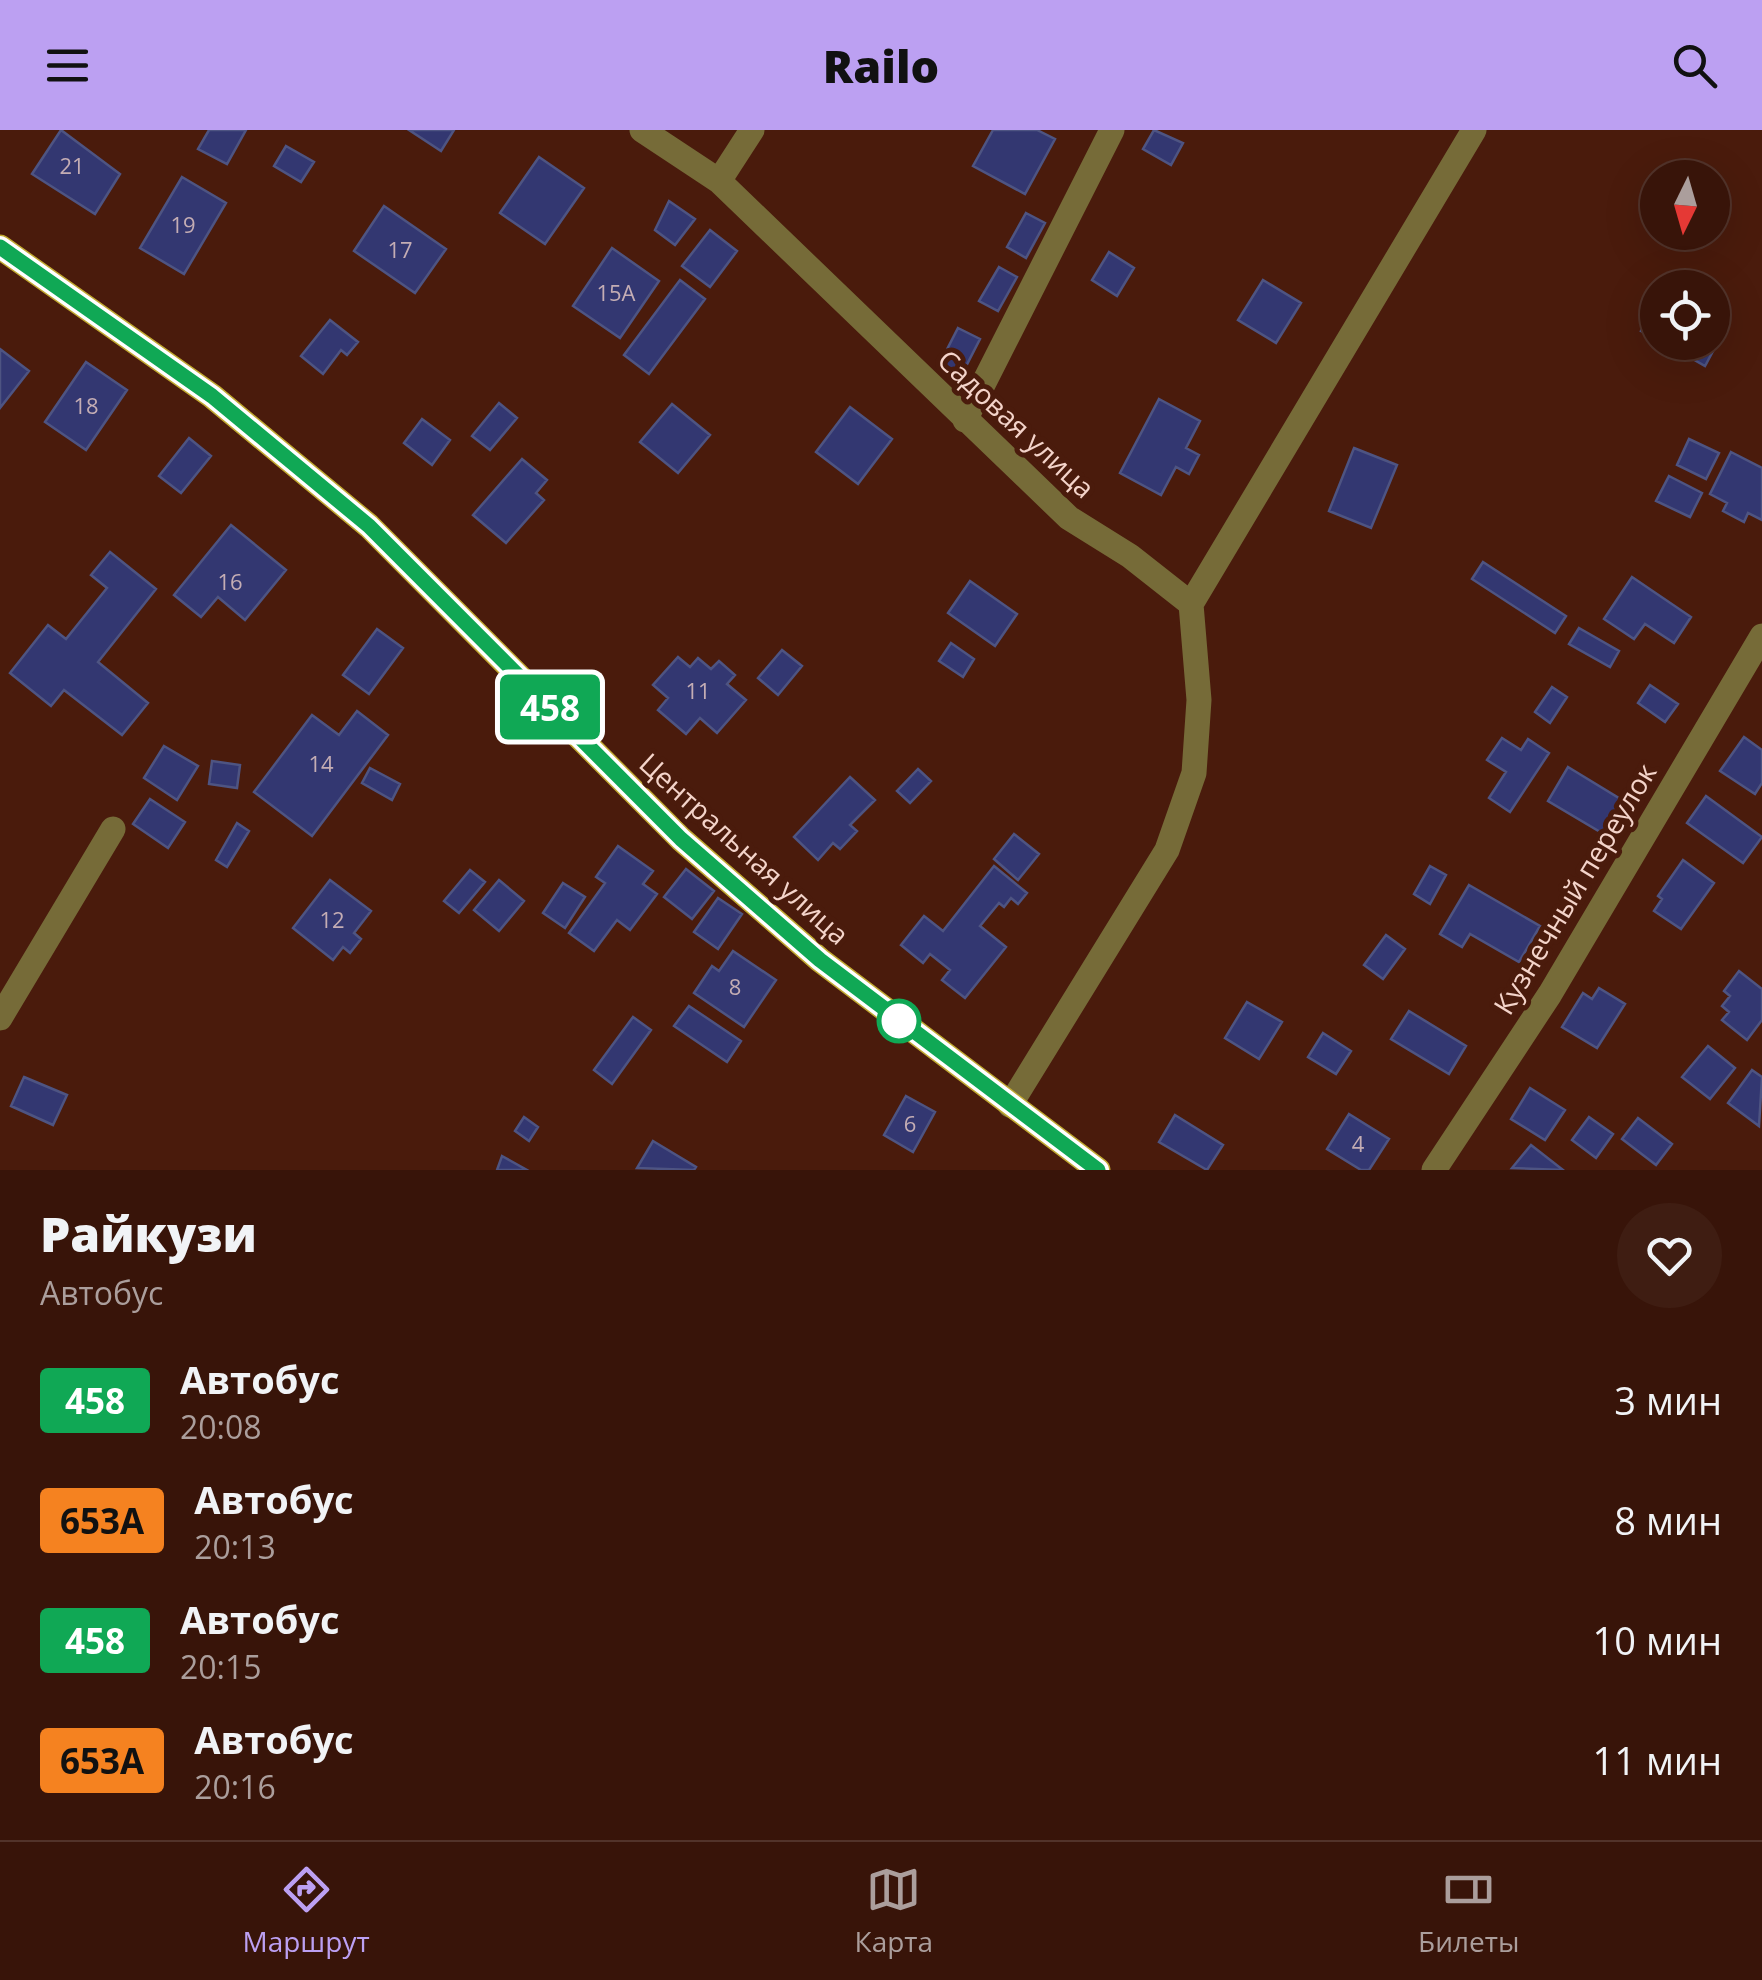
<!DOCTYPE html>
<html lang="ru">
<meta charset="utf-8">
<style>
body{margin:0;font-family:"Open Sans",sans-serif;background:#3f1d12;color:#f1f3f6;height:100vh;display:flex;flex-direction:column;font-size:38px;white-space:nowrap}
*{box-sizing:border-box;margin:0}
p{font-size:32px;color:#ab9e9c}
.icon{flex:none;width:55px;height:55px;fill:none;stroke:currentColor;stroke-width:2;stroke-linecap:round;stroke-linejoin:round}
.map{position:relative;height:1040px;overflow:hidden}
.drawer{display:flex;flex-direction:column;background:#381409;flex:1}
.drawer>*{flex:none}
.badge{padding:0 20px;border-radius:8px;font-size:35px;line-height:65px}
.needle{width:65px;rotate:185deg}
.fabs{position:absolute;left:1640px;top:30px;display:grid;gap:20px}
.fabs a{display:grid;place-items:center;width:90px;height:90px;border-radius:50%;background:#381409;box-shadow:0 10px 40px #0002,0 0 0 2px #52332a;font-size:50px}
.map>.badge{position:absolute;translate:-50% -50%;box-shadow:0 0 0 5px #fff}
.round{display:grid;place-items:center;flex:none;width:105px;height:105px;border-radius:52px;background:#3f1d12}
.headline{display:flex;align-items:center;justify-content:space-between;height:170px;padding:0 40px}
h1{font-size:48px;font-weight:800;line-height:75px}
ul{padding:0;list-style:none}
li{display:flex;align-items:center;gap:30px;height:120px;padding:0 40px}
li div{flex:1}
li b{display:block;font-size:38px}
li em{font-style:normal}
li .badge{min-width:110px;font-weight:700;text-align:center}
header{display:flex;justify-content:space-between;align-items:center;height:130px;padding:0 40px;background:#bca0f2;color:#111;font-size:45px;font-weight:800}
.tab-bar{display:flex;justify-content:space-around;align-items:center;height:140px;border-top:2px solid #52332a;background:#381409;font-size:28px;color:#ab9e9c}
.tab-bar a{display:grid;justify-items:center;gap:5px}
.tab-bar .current{color:#bca0f2}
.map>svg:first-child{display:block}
.building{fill:#333771;stroke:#4e5482;stroke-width:2.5}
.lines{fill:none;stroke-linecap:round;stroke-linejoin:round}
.minor{stroke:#766b38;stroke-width:25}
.major{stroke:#c0a831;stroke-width:25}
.line-casing{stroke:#fff;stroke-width:22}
.line{stroke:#10a855;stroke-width:15}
.stop-dot{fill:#fff;stroke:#10a855;stroke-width:5}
.labels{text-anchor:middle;stroke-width:10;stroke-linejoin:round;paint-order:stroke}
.number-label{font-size:22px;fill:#c4adb4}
.street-label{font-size:28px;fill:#f4d4ca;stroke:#4a1b0c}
</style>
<header><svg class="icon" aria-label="menu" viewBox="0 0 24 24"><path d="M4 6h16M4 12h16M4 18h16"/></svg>Railo<svg class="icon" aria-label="search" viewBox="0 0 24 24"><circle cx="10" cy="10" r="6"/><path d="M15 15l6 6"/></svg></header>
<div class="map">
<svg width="1762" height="1040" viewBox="0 0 1762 1040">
<rect width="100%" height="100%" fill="#4a1b0c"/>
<path class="building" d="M61 0 120 44 95 84 32 44Z
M209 0H246L227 34 198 19Z
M409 0H454L441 21Z
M993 0H1037L1055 9 1025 64 973 36Z
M1154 0 1183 13 1171 35 1143 19Z
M286 16 314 32 301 52 274 36Z
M539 27 584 58 545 114 500 83Z
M182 47 226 73 184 144 140 118Z
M669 71 695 89 675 115 655 100Z
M384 76 446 119 415 163 354 121Z
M1026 83 1045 93 1026 128 1007 117Z
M710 100 737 121 710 157 682 136Z
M612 118 659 151 620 208 573 176Z
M1109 122 1134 138 1117 166 1092 150Z
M999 137 1017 147 998 181 979 171Z
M680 150 705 169 649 244 624 225Z
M1263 150 1301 173 1276 213 1238 190Z
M1652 182 1658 185V210L1641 201Z
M1712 187 1727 195 1705 236 1663 212H1712Z
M330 190 358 212 347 225 341 220 323 244 301 226Z
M958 198 980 209 961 246 939 235Z
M0 219 29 241 0 278Z
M86 232 127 260 86 320 45 292Z
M1159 269 1200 291 1186 318 1199 325 1189 344 1176 337 1161 365 1120 343Z
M499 273 517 288 490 320 472 306Z
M672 274 710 305 678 343 640 312Z
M850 277 892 309 858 354 816 322Z
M422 289 450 310 432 335 404 313Z
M189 308 211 326 181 363 159 346Z
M1689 309 1719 323 1706 349 1677 335Z
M1354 318 1397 335 1371 398 1329 381Z
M1731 322 1762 338V390L1748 383 1744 392 1723 381 1727 373 1710 364Z
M522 329 547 350 536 363 544 370 506 413 473 385Z
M1669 346 1702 363 1690 387 1656 371Z
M231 395 286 440 245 490 218 467 201 487 174 465Z
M110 422 156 459 98 532 148 573 122 605 64 560 51 576 10 543 48 495 66 509 107 458 91 445Z
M1483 432 1566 486 1555 503 1472 449Z
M1632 447 1691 487 1674 513 1645 494 1634 509 1604 489Z
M970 451 1017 484 995 516 948 483Z
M1579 498 1619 521 1610 537 1569 514Z
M377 499 403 518 369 564 343 545Z
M951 513 974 529 963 547 939 531Z
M782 520 802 536 778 565 758 548Z
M678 527 690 537 698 528 711 539 719 531 735 545 727 554 746 570 717 603 700 588 686 604 658 580 668 568 653 555Z
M1650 555 1678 574 1665 592 1638 573Z
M1552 557 1567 567 1550 593 1535 582Z
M357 581 388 605 312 706 254 662 312 585 339 605Z
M1744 607 1762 620V653L1755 664 1720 641Z
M1502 608 1521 620 1528 609 1549 623 1510 682 1489 668 1506 642 1487 630Z
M164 616 198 636 177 670 144 648Z
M212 631 240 635 237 658 209 654Z
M1568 637 1622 670 1602 703 1548 671Z
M370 638 400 654 392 670 362 653Z
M918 639 931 651 910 673 897 661Z
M850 647 875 670 850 695 857 701 840 719 833 713 818 730 794 707Z
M1706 666 1762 707 1743 733 1687 693Z
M150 669 185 692 168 718 133 694Z
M237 693 249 701 227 737 216 730Z
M1014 704 1039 724 1018 750 994 729Z
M618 716 653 741 643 754 657 764 630 800 617 790 594 821 569 803 605 753 596 747Z
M1683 730 1714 753 1681 799 1654 781 1662 769 1658 766Z
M994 736 1027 763 1018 774 1011 768 1004 777 999 773 980 796 1006 817 965 868 942 850 950 840 930 824 923 833 901 815 924 786 943 801Z
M1430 736 1446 745 1430 774 1414 764Z
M686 739 714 761 692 789 664 767Z
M470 740 485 752 459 783 444 771Z
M330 750 371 781 354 803 361 809 350 823 343 817 333 830 293 798Z
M499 750 524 771 499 801 474 780Z
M563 753 585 767 565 798 543 783Z
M1469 755 1540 796 1519 832 1470 804 1462 817 1440 804Z
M718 768 742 784 718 819 694 802Z
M1386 805 1405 819 1383 849 1364 835Z
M733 821 776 850 744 897 694 863 712 836 719 841Z
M1739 841 1762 859V890L1747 910 1722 890 1729 882 1722 876 1730 866 1724 861Z
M1599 858 1625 874 1597 918 1562 897 1583 863 1592 869Z
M1247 872 1282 892 1259 929 1225 908Z
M689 876 741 911 727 932 674 896Z
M1409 881 1466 916 1449 944 1391 909Z
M633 887 651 900 612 954 594 940Z
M1323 903 1351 921 1336 944 1308 927Z
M1708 916 1735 938 1710 969 1682 947Z
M1752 940 1762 947 1759 996 1728 973Z
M24 947 67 965 53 995 11 976Z
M1530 958 1565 980 1545 1010 1511 989Z
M906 966 935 982 913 1022 884 1005Z
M1349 984 1389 1009 1369 1040H1361L1327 1019Z
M1175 985 1223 1015 1207 1040 1159 1012Z
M524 987 538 997 529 1011 515 1001Z
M1589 987 1613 1004 1596 1028 1572 1010Z
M1638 988 1672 1014 1656 1035 1622 1009Z
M653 1011 696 1037 694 1040 637 1038Z
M1531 1015 1563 1040 1512 1038Z
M502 1026 527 1040H497Z"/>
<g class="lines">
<path class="minor" d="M642 0 719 51 1069 388 1130 426 1191 474 1199 570 1194 643 1167 720 1010 975
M719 51 752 0
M965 290 1112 0
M1191 474 1474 0
M0 888 113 699
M1434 1040 1550 864 1762 506"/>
<path class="major" d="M0 117 212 266 369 396 681 709 820 830 1098 1040"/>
</g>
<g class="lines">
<g class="line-casing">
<path id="line" d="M0 117 212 266 369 396 681 709 820 830 1098 1040"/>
</g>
<use href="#line" class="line"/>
</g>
<circle class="stop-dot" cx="899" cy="891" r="20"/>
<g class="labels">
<g class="number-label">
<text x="72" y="44">21</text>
<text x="183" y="103">19</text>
<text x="400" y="128">17</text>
<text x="616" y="171">15А</text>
<text x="86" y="284">18</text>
<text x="230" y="460">16</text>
<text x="698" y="569">11</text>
<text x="321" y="642">14</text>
<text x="332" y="798">12</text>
<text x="735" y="865">8</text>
<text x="910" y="1002">6</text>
<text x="1358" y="1022">4</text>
</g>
<g class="street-label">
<text transform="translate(1016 294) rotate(43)" y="10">Садовая улица</text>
<text transform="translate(744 719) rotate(42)" y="10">Центральная улица</text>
<text transform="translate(1575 759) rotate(-59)" y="10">Кузнечный переулок</text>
</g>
</g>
</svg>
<div class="fabs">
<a><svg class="needle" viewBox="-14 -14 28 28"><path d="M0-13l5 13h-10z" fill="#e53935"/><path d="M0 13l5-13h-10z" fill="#ab9e9c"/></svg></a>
<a><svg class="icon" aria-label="locate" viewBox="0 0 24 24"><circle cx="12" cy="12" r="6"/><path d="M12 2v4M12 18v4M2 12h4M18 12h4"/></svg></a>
</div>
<b class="badge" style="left:550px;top:577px;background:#10a855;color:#fff">458</b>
</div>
<section class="drawer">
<div class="headline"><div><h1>Райкузи</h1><p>Автобус</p></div><a class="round"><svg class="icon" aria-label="heart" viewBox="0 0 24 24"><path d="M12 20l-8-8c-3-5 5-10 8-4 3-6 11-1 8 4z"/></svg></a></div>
<ul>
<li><span class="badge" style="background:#10a855;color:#fff">458</span><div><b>Автобус</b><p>20:08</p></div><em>3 мин</em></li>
<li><span class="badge" style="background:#f58220;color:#111">653А</span><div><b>Автобус</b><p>20:13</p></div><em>8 мин</em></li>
<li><span class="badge" style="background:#10a855;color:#fff">458</span><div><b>Автобус</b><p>20:15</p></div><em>10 мин</em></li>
<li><span class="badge" style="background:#f58220;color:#111">653А</span><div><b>Автобус</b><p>20:16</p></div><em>11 мин</em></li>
</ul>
</section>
<nav class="tab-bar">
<a class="current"><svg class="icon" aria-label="directions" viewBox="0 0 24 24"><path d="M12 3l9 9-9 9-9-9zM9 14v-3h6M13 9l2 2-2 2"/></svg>Маршрут</a>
<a><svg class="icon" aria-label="map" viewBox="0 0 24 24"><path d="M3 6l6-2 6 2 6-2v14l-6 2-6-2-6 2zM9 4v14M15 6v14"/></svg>Карта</a>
<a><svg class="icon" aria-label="tickets" viewBox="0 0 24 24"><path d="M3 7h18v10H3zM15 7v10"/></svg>Билеты</a>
</nav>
